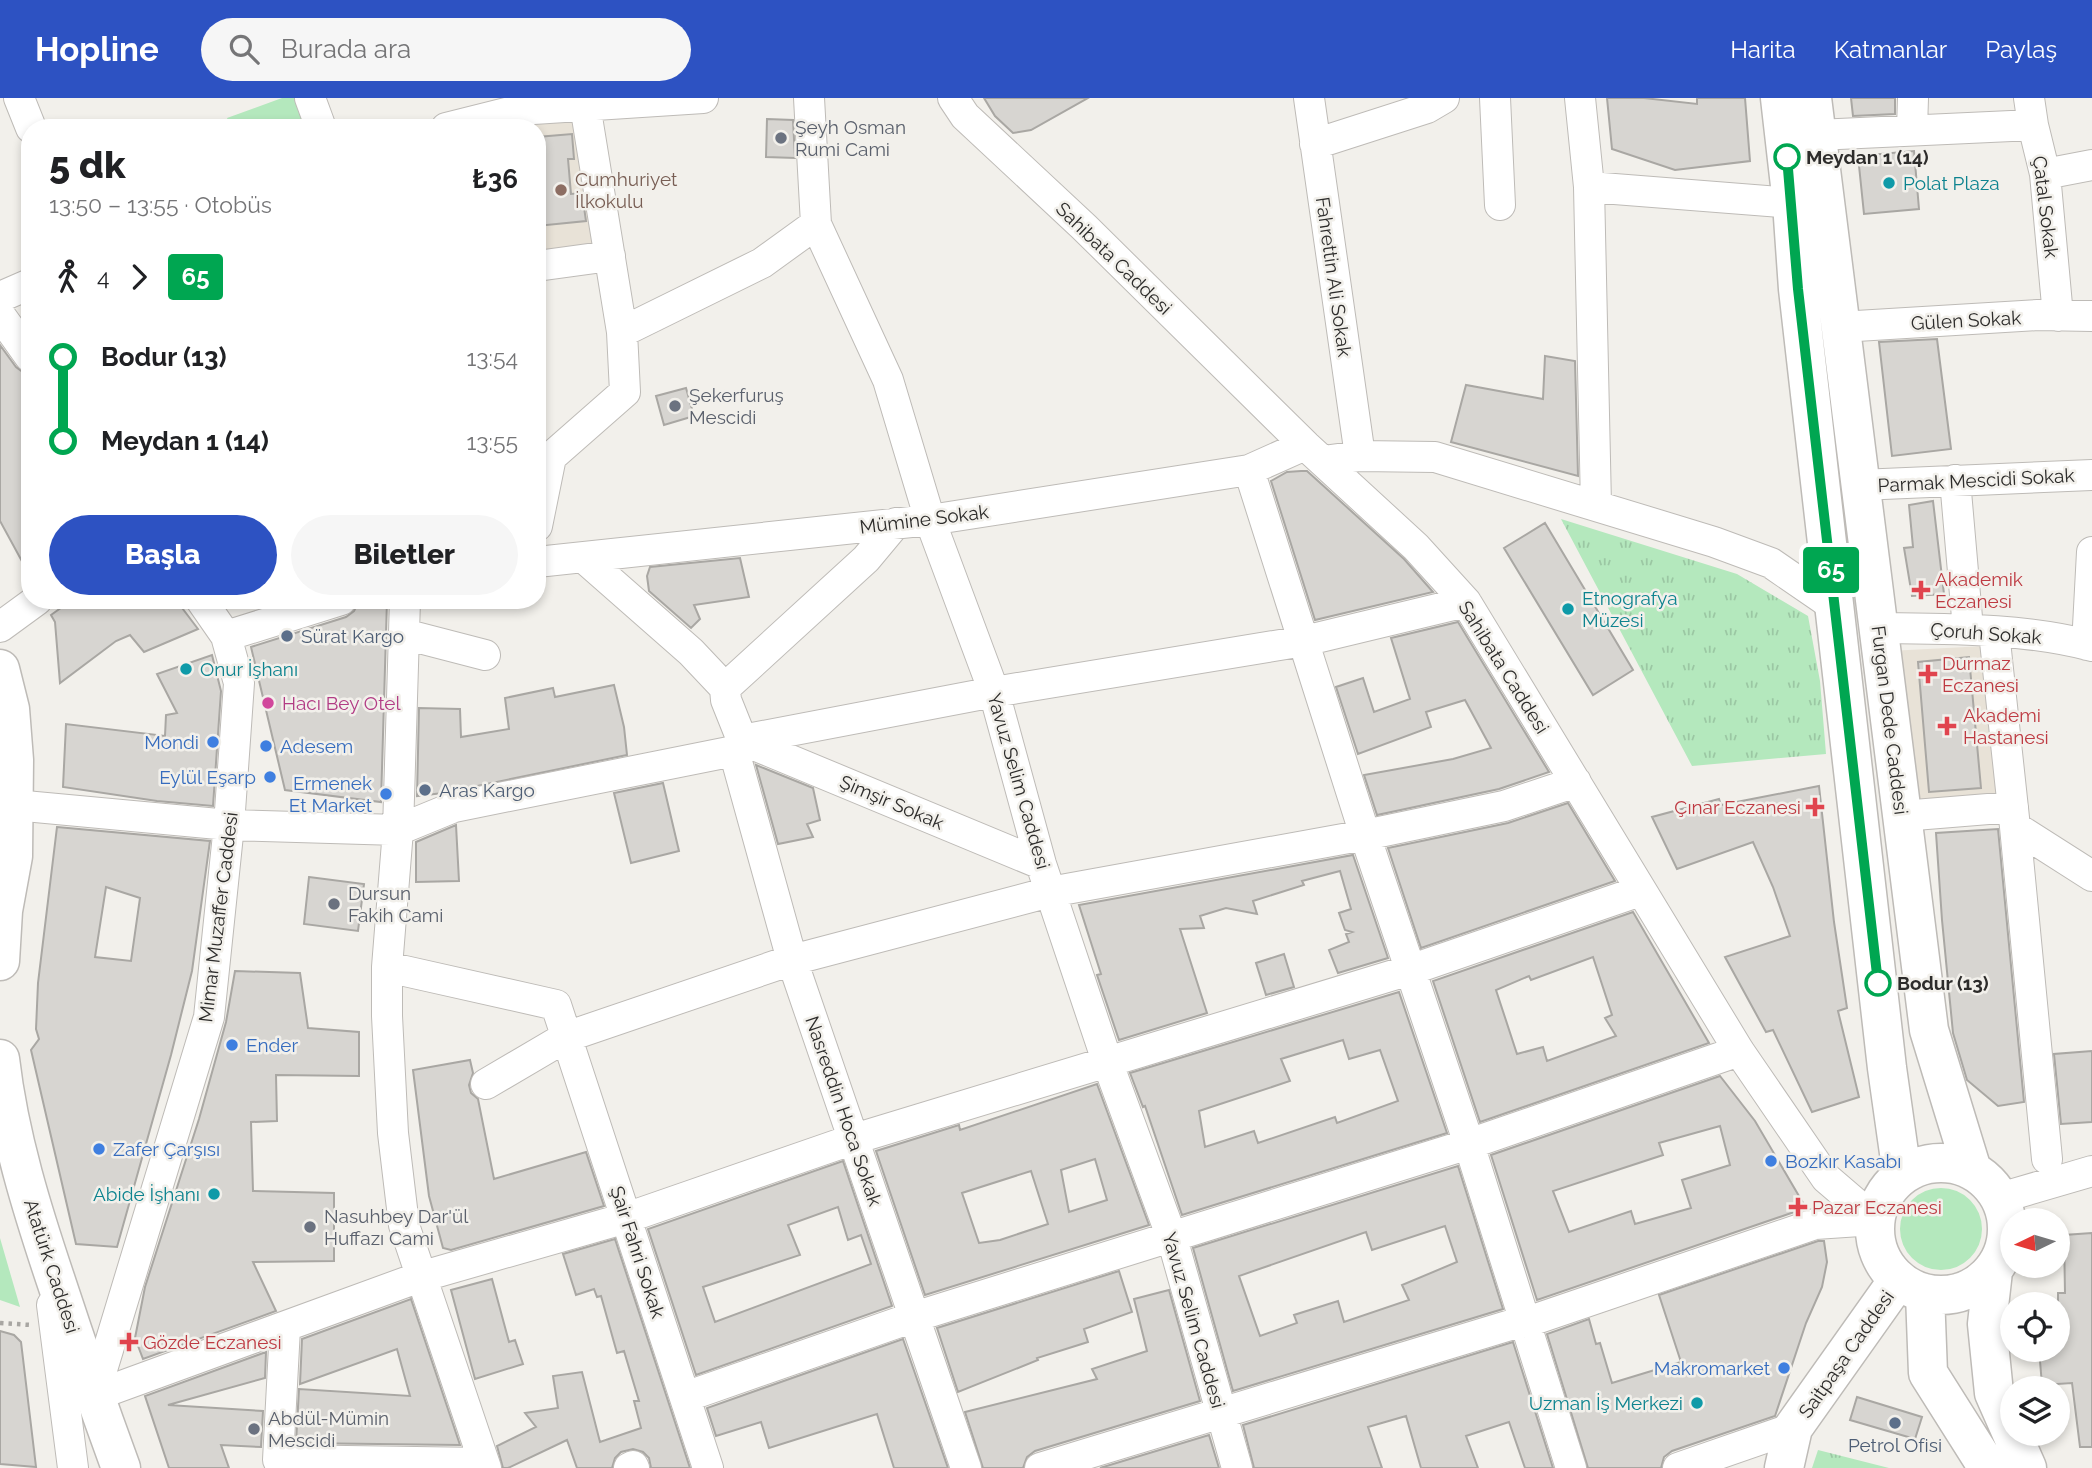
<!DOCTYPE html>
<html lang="tr">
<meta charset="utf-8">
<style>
body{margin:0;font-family:Raleway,sans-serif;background:#f6f6f6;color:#202124;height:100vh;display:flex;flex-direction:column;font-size:26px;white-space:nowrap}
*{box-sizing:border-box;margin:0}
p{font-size:23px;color:#757577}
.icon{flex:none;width:38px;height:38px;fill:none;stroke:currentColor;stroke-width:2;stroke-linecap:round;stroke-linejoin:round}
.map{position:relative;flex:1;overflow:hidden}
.panel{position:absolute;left:21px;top:21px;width:525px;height:490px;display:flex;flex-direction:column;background:#fff;border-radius:28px;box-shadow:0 4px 10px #0003}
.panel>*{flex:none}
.badge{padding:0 14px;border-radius:5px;font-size:24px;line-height:46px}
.needle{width:46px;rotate:265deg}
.tools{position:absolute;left:2000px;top:1110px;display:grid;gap:14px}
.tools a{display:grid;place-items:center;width:70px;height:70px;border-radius:50%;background:#fff;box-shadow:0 4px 10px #0003;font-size:35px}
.map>.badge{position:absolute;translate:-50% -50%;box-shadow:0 0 0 4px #fff}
.legs{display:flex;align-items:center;gap:10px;height:77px;padding:0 28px;font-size:23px}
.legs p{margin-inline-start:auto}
.summary{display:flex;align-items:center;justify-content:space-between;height:119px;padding:0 28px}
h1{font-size:38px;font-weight:800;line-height:52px}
.primary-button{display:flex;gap:14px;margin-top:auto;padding:14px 28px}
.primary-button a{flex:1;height:80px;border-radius:42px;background:#2d52c2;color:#fff;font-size:28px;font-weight:800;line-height:80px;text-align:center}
.primary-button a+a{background:#f6f6f6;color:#202124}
ul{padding:0 28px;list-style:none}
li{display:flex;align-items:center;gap:24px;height:84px;font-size:26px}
li i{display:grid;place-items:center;width:10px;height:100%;margin:0 9px;background:currentColor}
li i::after{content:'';width:18px;height:18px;margin:-9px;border:5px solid;border-radius:50%;background:#fff}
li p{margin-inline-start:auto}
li:first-child i{background:linear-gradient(#0000 50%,currentColor 0)}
li:last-child i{background:linear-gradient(currentColor 50%,#0000 0)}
header{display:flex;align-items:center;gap:42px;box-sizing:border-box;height:98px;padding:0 35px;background:#2d52c2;color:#fff}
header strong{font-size:33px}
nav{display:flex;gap:38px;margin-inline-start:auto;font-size:24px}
.search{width:490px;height:63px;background:#f6f6f6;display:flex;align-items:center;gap:18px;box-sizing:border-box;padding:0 24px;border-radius:38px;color:#757577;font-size:26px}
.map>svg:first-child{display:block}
.built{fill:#e8e2d7}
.grass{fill:#b4e8bd}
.park{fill:url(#park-tufts)}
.building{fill:#d7d5d1;stroke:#a9a7a3;stroke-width:2;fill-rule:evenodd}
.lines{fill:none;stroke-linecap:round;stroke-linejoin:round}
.minor-casing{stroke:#bebbb7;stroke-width:32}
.major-casing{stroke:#bebbb7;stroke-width:41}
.path{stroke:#a8a6a2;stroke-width:4.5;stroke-dasharray:3.5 5;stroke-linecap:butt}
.minor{stroke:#fff;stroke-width:30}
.major{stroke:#fff;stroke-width:38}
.line-1-casing{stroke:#fff;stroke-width:16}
.line-1{stroke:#00a651;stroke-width:10}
.worship-dot{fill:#6b7280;stroke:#f2f0eb;stroke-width:2.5}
.stop-1-dot{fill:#fff;stroke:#00a651;stroke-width:3.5}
.culture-dot{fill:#0f9aa8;stroke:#f2f0eb;stroke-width:2.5}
.education-dot{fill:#8d6e63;stroke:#f2f0eb;stroke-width:2.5}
.health-dot{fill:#e0444e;stroke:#f2f0eb;stroke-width:2.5}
.service-dot{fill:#5c6f8a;stroke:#f2f0eb;stroke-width:2.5}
.hotel-dot{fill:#d1479c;stroke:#f2f0eb;stroke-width:2.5}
.shop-dot{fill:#3f7fe0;stroke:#f2f0eb;stroke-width:2.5}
.labels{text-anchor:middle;stroke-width:5;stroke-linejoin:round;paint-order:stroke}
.worship-label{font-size:19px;fill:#5b616d;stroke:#f2f0eb;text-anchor:start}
.stop-label{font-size:19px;font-weight:bold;fill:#2d2c2b;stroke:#f2f0eb;text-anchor:start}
.education-label{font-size:19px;fill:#785e54;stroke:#f2f0eb;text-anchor:start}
.culture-label{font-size:19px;fill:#0d838f;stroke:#f2f0eb;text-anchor:start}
.street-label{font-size:19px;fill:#2d2c2b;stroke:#f2f0eb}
.health-label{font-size:19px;fill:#be3a42;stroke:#f2f0eb;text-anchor:start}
.service-label{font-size:19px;fill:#4e5e75;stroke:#f2f0eb;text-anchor:start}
.hotel-label{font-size:19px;fill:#b23c85;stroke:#f2f0eb;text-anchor:start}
.shop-label{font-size:19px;fill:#366cbe;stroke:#f2f0eb;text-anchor:end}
</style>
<header>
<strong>Hopline</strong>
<div class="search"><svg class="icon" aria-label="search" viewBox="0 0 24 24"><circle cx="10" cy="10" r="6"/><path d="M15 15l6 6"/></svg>Burada ara</div>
<nav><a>Harita</a><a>Katmanlar</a><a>Paylaş</a></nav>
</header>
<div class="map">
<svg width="2092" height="1370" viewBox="0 0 2092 1370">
<defs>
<pattern id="park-tufts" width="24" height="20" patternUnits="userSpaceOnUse" patternTransform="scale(1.75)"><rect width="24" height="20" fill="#b4e8bd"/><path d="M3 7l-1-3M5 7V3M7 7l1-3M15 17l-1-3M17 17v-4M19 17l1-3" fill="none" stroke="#9bc7a3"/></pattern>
</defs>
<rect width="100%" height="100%" fill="#f2f0eb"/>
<path class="built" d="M572 18 595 154 537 162V30H469Z
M1985 548 2001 702 1913 705 1889 553Z"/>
<path class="grass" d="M282 0H318L330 30H231L227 20Z
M1900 1131a41 41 0 1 1 82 0a41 41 0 1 1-82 0Z
M0 1140 20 1209 0 1202Z"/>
<path class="park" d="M1561 421 1737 476 1808 518 1820 583 1826 656 1692 668Z
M1818 1352 1889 1370H1812Z"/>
<path class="building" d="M984 0H1088L1031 32 1013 35 995 18Z
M1607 0H1644L1697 6V0H1745L1750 63 1675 72 1612 51Z
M1851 0H1895V16L1853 18Z
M767 21 793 22 795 60 766 59Z
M572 36 574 61H568L571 96 582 95 586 123 537 128V39Z
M1914 53 1919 111 1864 116 1858 58Z
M1937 241 1951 351 1892 358 1879 244Z
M0 247 16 269 24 275 30 283V478L0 423Z
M1545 258 1575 263 1578 378 1451 344 1466 287 1543 301Z
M686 290 694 318 664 327 656 298Z
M1301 373H1307L1404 461 1433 494 1315 522 1271 383 1287 374Z
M1933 403 1944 496 1912 498 1904 450 1913 449 1909 407Z
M1545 425 1633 572 1593 597 1504 450Z
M740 460 749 499 694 507 700 521 691 530 649 493 647 478 650 469Z
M72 502H176L198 531 144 554 130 537 116 543 60 585 55 524 51 517Z
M366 502H387L381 704 285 692 251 549 346 519 354 513 358 505Z
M1458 524 1549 674 1499 691 1377 717 1364 677 1453 661 1491 650 1465 602 1426 614 1431 629 1358 656 1336 589 1363 580 1374 614 1410 601 1391 540Z
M212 557 221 593 213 708 157 703 63 689 66 626 165 638 166 617 177 615 157 576Z
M1969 559 1981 690 1929 694 1918 564Z
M614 587 624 629 627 657 443 695 417 698 419 610 460 611 461 639 509 631 505 600 553 590 555 599Z
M756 667 813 690 820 722 807 726 813 739 778 746Z
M663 685 679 753 631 765 614 695Z
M1819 688 1834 824 1847 910 1838 913 1859 999 1812 1014 1773 932 1766 934 1725 859 1790 838 1773 789 1753 744 1677 771 1652 719 1719 701 1721 707Z
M1568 705 1615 783 1421 850 1388 750 1508 725Z
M456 727 459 783 416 784V744Z
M57 729 210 743 192 873 171 957 117 1149 76 1146 31 952 39 941 36 931 38 885ZM106 789 140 800 131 863 95 859Z
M1998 731 2024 1004 1998 1008 1967 982 1953 935 1942 822 1936 735Z
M1353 757 1388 860 1338 875 1329 852 1349 844 1346 836 1352 834 1345 832 1339 815 1351 811 1340 773 1302 783 1304 787 1253 803 1257 816 1226 810 1200 818 1204 830 1180 831 1207 915 1119 942 1097 877 1101 876 1079 807Z
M309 779 364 786 358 833 304 826Z
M1633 814 1709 945 1480 1024 1433 883ZM1593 859 1612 917 1605 920 1616 938 1547 963 1543 949 1517 956 1496 892 1529 878 1531 882Z
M1284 856 1294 889 1266 897 1256 865Z
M235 873 300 875 308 930 359 934V978L276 977 277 1023 251 1024 253 1093 334 1095V1163L253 1164 276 1213 143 1261 135 1240 145 1189 199 1021 226 924Z
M1399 894 1447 1035 1182 1117 1145 1008 1143 1009 1130 975ZM1343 942 1349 961 1380 952 1398 1003 1337 1025 1335 1019 1258 1045 1254 1033 1205 1049 1199 1013 1290 983 1281 961Z
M2092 953V1024L2061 1026 2054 956Z
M470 962 473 975 469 987 471 995 478 1001 494 1081 586 1054 604 1108 451 1152 443 1150 429 1098 413 972Z
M1720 978 1755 1023 1806 1110 1537 1202 1491 1057ZM1720 1028 1730 1067 1682 1082 1691 1110 1635 1126 1631 1113 1569 1134 1553 1093 1663 1057 1659 1045Z
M1097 986 1149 1127 925 1197 876 1053 959 1027 960 1032ZM1095 1061 1107 1102 1069 1114 1061 1072ZM1031 1073 1048 1126 1000 1142 979 1145 962 1095Z
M843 1063 892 1208 696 1277 648 1131ZM838 1109 848 1142 861 1137 871 1166 715 1224 703 1189 800 1157 788 1127Z
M1458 1068 1503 1211 1233 1293 1193 1150ZM1445 1128 1457 1164 1402 1187 1409 1202 1344 1224 1338 1203 1294 1217 1297 1225 1260 1238 1239 1178 1366 1134 1372 1152Z
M2092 1135V1349H2080L2072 1285 2042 1287 2039 1251H2058V1195H2065L2064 1137Z
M615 1141 690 1370H651L649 1360 643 1354 633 1351 621 1354 615 1360 612 1370H577L567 1342 508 1370H503L497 1348 536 1329 525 1315 558 1310 553 1278 582 1274 600 1344 641 1330 634 1303H639L624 1253 617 1255 601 1198 597 1199 594 1191 576 1197 563 1156Z
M1818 1143H1824L1827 1164 1822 1189 1806 1225 1775 1318 1672 1353 1664 1359 1661 1370H1588L1547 1236 1589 1221 1596 1246 1600 1245 1612 1285 1681 1264 1659 1197Z
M1119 1173 1132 1214 1084 1231 1088 1244 1037 1260 1038 1262 958 1294 937 1230Z
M492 1181 509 1244 515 1242 523 1266 475 1281 451 1192Z
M1169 1192 1200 1303 1035 1353 1027 1359 1023 1370H983L965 1314 1097 1281 1092 1271 1147 1253 1134 1201Z
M411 1201 460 1347 296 1345 299 1291 410 1298 397 1251 300 1286 302 1241Z
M0 1233 14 1237 21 1244 36 1369 0 1366Z
M903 1241 948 1370H894L877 1316 769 1350 761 1324 716 1338 707 1310Z
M1513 1244 1553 1370H1525L1509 1324 1466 1338 1478 1370H1421L1406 1318 1368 1329 1382 1370H1254L1243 1327Z
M266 1254 265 1280 168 1307 263 1313 261 1349 221 1347 229 1370H169L145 1298Z
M1857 1299 1922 1319 1915 1341 1850 1322Z
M1209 1337 1219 1370H1100Z"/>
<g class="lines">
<g class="minor-casing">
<path id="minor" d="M19 0 31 30
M310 0 321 30
M809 0 816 126 888 282 930 422 994 594 1041 766 1107 963 1172 1140 1237 1370
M953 0 965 18 1084 129 1305 347 1416 449 1466 504 1739 953 1826 1080 1875 1122
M1309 0 1360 358
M1495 0 1500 107
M1580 0 1589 89 1596 407
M2029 0 2033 27 2045 76 2058 218
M446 30 518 12 703 0
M1912 31 1913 0
M1817 37 2033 27
M1315 46 1427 10 1444 0
M2045 76 2092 67
M1589 89 1792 105
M537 168 610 158
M0 199 30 186
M0 217 30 259
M1840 229 2038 217 2092 218
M622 234 762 165 816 126
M1323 363 1360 358 1435 359 1714 444 1771 465 1835 509
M1249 372 1365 737 1469 1046 1571 1370
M1955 382 1968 531
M1860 387 2092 377
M537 428 551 359 625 294 622 234 585 7
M584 460 691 554 725 590 726 602 742 642 1041 766
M537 464 930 422 1249 372 1305 347
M405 502 398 732 387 869V918L393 1035 404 1127 486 1370
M0 529 37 502
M1879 530C1951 531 2023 530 2092 548
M1994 534 2015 729 2092 778
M404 536 485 557
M226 538 341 502
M2087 547 2092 454
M725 590 866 461 896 425
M734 653 792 862 966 1370
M14 707 229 727 398 732 454 709 734 653 742 642 994 594 1304 543 1466 504
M1902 718 2013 709
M2015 729 2047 1061
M387 869 556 907 708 1370
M486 986 566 939 792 862 1050 794 1365 737 1504 708 1576 684
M2000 1100 2092 1073
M52 1207 73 1370
M285 1230 278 1362 484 1365
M94 1298 420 1179 626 1120 854 1041 1410 872 1640 793
M94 1298 209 919 229 727 239 585 226 538 201 502
M685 1299 914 1219 1469 1046 1739 953
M629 1370 633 1368 634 1370
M1040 1370 1517 1225H1524L1815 1126 1875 1122
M1678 1370 1793 1330"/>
</g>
<g class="major-casing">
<path id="major" d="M1780 0 1792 105 1798 191 1887 970 1902 1076
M1812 0 1929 932 1972 1072
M0 571 10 611 14 662 13 758 0 829
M0 863 3 813
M0 961C9 1039 33 1115 58 1189 78 1250 99 1310 121 1370
M1875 1131a66 66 0 1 1 132 0a66 66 0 1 1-132 0Z
M1993 1173 1987 1226 1994 1295 2027 1370
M1925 1196 1928 1275 1988 1370
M1784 1370 1793 1330 1898 1182"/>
</g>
<path class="path" d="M0 1225 31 1227"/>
<use href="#minor" class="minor"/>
<use href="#major" class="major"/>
</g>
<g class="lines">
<g class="line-1-casing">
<path id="line-1" d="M1787 59 1798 191 1878 885"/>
</g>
<use href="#line-1" class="line-1"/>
</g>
<g class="worship-dot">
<circle cx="781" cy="40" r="7"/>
<circle cx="675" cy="308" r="7"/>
<circle cx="334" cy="806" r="7"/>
<circle cx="310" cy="1129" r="7"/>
<circle cx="254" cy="1331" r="7"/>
</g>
<g class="stop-1-dot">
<circle cx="1787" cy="59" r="12"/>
<circle cx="1878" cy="885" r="12"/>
</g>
<g class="culture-dot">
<circle cx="1889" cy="85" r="7"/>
<circle cx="1568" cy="511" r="7"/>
<circle cx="186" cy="571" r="7"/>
<circle cx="214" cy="1096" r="7"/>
<circle cx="1697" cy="1305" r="7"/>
</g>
<circle class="education-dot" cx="561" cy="92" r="7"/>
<g class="health-dot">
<path d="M1917.5 481.5h7v7h7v7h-7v7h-7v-7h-7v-7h7z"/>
<path d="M1924.5 565.5h7v7h7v7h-7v7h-7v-7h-7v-7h7z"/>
<path d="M1943.5 617.5h7v7h7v7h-7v7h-7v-7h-7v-7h7z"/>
<path d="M1811.5 698.5h7v7h7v7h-7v7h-7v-7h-7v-7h7z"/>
<path d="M1794.5 1098.5h7v7h7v7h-7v7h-7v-7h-7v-7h7z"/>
<path d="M125.5 1233.5h7v7h7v7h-7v7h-7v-7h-7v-7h7z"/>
</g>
<g class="service-dot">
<circle cx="287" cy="538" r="7"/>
<circle cx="425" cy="692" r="7"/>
<circle cx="1895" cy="1325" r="7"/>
</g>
<circle class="hotel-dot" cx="268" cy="605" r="7"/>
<g class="shop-dot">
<circle cx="213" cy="644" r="7"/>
<circle cx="266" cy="648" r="7"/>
<circle cx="270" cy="679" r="7"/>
<circle cx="386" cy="696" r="7"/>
<circle cx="232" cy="947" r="7"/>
<circle cx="99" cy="1051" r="7"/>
<circle cx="1771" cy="1063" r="7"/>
<circle cx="1784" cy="1270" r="7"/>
</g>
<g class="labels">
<g class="worship-label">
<text x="795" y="36">Şeyh Osman<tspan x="795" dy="22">Rumi Cami</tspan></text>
<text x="689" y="304">Şekerfuruş<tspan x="689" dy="22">Mescidi</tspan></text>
<text x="348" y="802">Dursun<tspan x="348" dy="22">Fakih Cami</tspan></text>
<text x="324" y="1125">Nasuhbey Dar'ül<tspan x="324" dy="22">Huffazı Cami</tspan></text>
<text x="268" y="1327">Abdül-Mümin<tspan x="268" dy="22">Mescidi</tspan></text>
</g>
<g class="stop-label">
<text x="1806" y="66">Meydan 1 (14)</text>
<text x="1897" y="892">Bodur (13)</text>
</g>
<g class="education-label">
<text x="575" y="88">Cumhuriyet<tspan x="575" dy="22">İlkokulu</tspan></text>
</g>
<g class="culture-label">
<text x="1903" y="92">Polat Plaza</text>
<text x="1582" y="507">Etnografya<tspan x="1582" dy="22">Müzesi</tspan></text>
<text x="200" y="578">Onur İşhanı</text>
<text x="200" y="1103" text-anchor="end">Abide İşhanı</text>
<text x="1683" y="1312" text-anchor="end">Uzman İş Merkezi</text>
</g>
<g class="street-label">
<text transform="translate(2046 109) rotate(83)" y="7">Çatal Sokak</text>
<text transform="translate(1114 160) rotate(44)" y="7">Sahibata Caddesi</text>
<text transform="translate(1334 179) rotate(82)" y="7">Fahrettin Ali Sokak</text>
<text transform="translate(1966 222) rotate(-3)" y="7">Gülen Sokak</text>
<text transform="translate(1976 382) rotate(-3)" y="7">Parmak Mescidi Sokak</text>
<text transform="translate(924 421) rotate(-7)" y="7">Mümine Sokak</text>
<text transform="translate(1986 535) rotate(4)" y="7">Çoruh Sokak</text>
<text transform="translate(1504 569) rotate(58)" y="7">Sahibata Caddesi</text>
<text transform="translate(1890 622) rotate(83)" y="7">Furgan Dede Caddesi</text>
<text transform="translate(1019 683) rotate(74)" y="7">Yavuz Selim Caddesi</text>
<text transform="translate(892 704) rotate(23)" y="7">Şimşir Sokak</text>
<text transform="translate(218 819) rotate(-83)" y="7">Mimar Muzaffer Caddesi</text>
<text transform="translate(844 1013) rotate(71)" y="7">Nasreddin Hoca Sokak</text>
<text transform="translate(638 1154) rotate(72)" y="7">Şair Fahri Sokak</text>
<text transform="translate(52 1168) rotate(72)" y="7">Atatürk Caddesi</text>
<text transform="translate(1194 1222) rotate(74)" y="7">Yavuz Selim Caddesi</text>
<text transform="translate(1846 1256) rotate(-55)" y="7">Saitpaşa Caddesi</text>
</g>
<g class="health-label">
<text x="1935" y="488">Akademik<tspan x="1935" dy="22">Eczanesi</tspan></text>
<text x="1942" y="572">Durmaz<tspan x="1942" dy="22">Eczanesi</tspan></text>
<text x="1963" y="624">Akademi<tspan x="1963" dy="22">Hastanesi</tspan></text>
<text x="1801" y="716" text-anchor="end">Çınar Eczanesi</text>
<text x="1812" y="1116">Pazar Eczanesi</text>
<text x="143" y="1251">Gözde Eczanesi</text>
</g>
<g class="service-label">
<text x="301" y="545">Sürat Kargo</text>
<text x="439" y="699">Aras Kargo</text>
<text x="1895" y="1354" text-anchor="middle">Petrol Ofisi</text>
</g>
<g class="hotel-label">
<text x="282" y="612">Hacı Bey Otel</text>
</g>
<g class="shop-label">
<text x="199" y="651">Mondi</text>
<text x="280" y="655" text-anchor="start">Adesem</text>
<text x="256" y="686">Eylül Eşarp</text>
<text x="372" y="692">Ermenek<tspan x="372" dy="22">Et Market</tspan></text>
<text x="246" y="954" text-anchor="start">Ender</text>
<text x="113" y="1058" text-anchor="start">Zafer Çarşısı</text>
<text x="1785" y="1070" text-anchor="start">Bozkır Kasabı</text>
<text x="1770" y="1277">Makromarket</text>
</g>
</g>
</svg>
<div class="tools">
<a><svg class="needle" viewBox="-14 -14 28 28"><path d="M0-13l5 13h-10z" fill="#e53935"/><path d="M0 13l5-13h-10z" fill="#757577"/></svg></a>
<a><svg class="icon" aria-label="locate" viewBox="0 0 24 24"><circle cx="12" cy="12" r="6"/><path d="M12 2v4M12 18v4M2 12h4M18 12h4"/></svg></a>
<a><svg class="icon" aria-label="layers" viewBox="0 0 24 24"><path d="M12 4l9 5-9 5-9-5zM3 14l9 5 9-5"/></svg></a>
</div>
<b class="badge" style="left:1831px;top:472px;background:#00a651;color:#fff">65</b>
<section class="panel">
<div class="summary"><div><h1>5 dk</h1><p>13:50 – 13:55 · Otobüs</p></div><b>₺36</b></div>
<div class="legs"><svg class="icon" aria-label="walk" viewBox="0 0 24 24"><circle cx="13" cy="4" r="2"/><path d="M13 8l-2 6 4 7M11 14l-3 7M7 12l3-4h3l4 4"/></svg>4<svg class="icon" aria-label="forward" viewBox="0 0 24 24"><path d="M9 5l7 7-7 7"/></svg><b class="badge" style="background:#00a651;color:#fff">65</b></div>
<ul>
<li><i style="color:#00a651"></i><b>Bodur (13)</b><p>13:54</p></li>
<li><i style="color:#00a651"></i><b>Meydan 1 (14)</b><p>13:55</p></li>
</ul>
<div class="primary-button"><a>Başla</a><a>Biletler</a></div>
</section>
</div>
